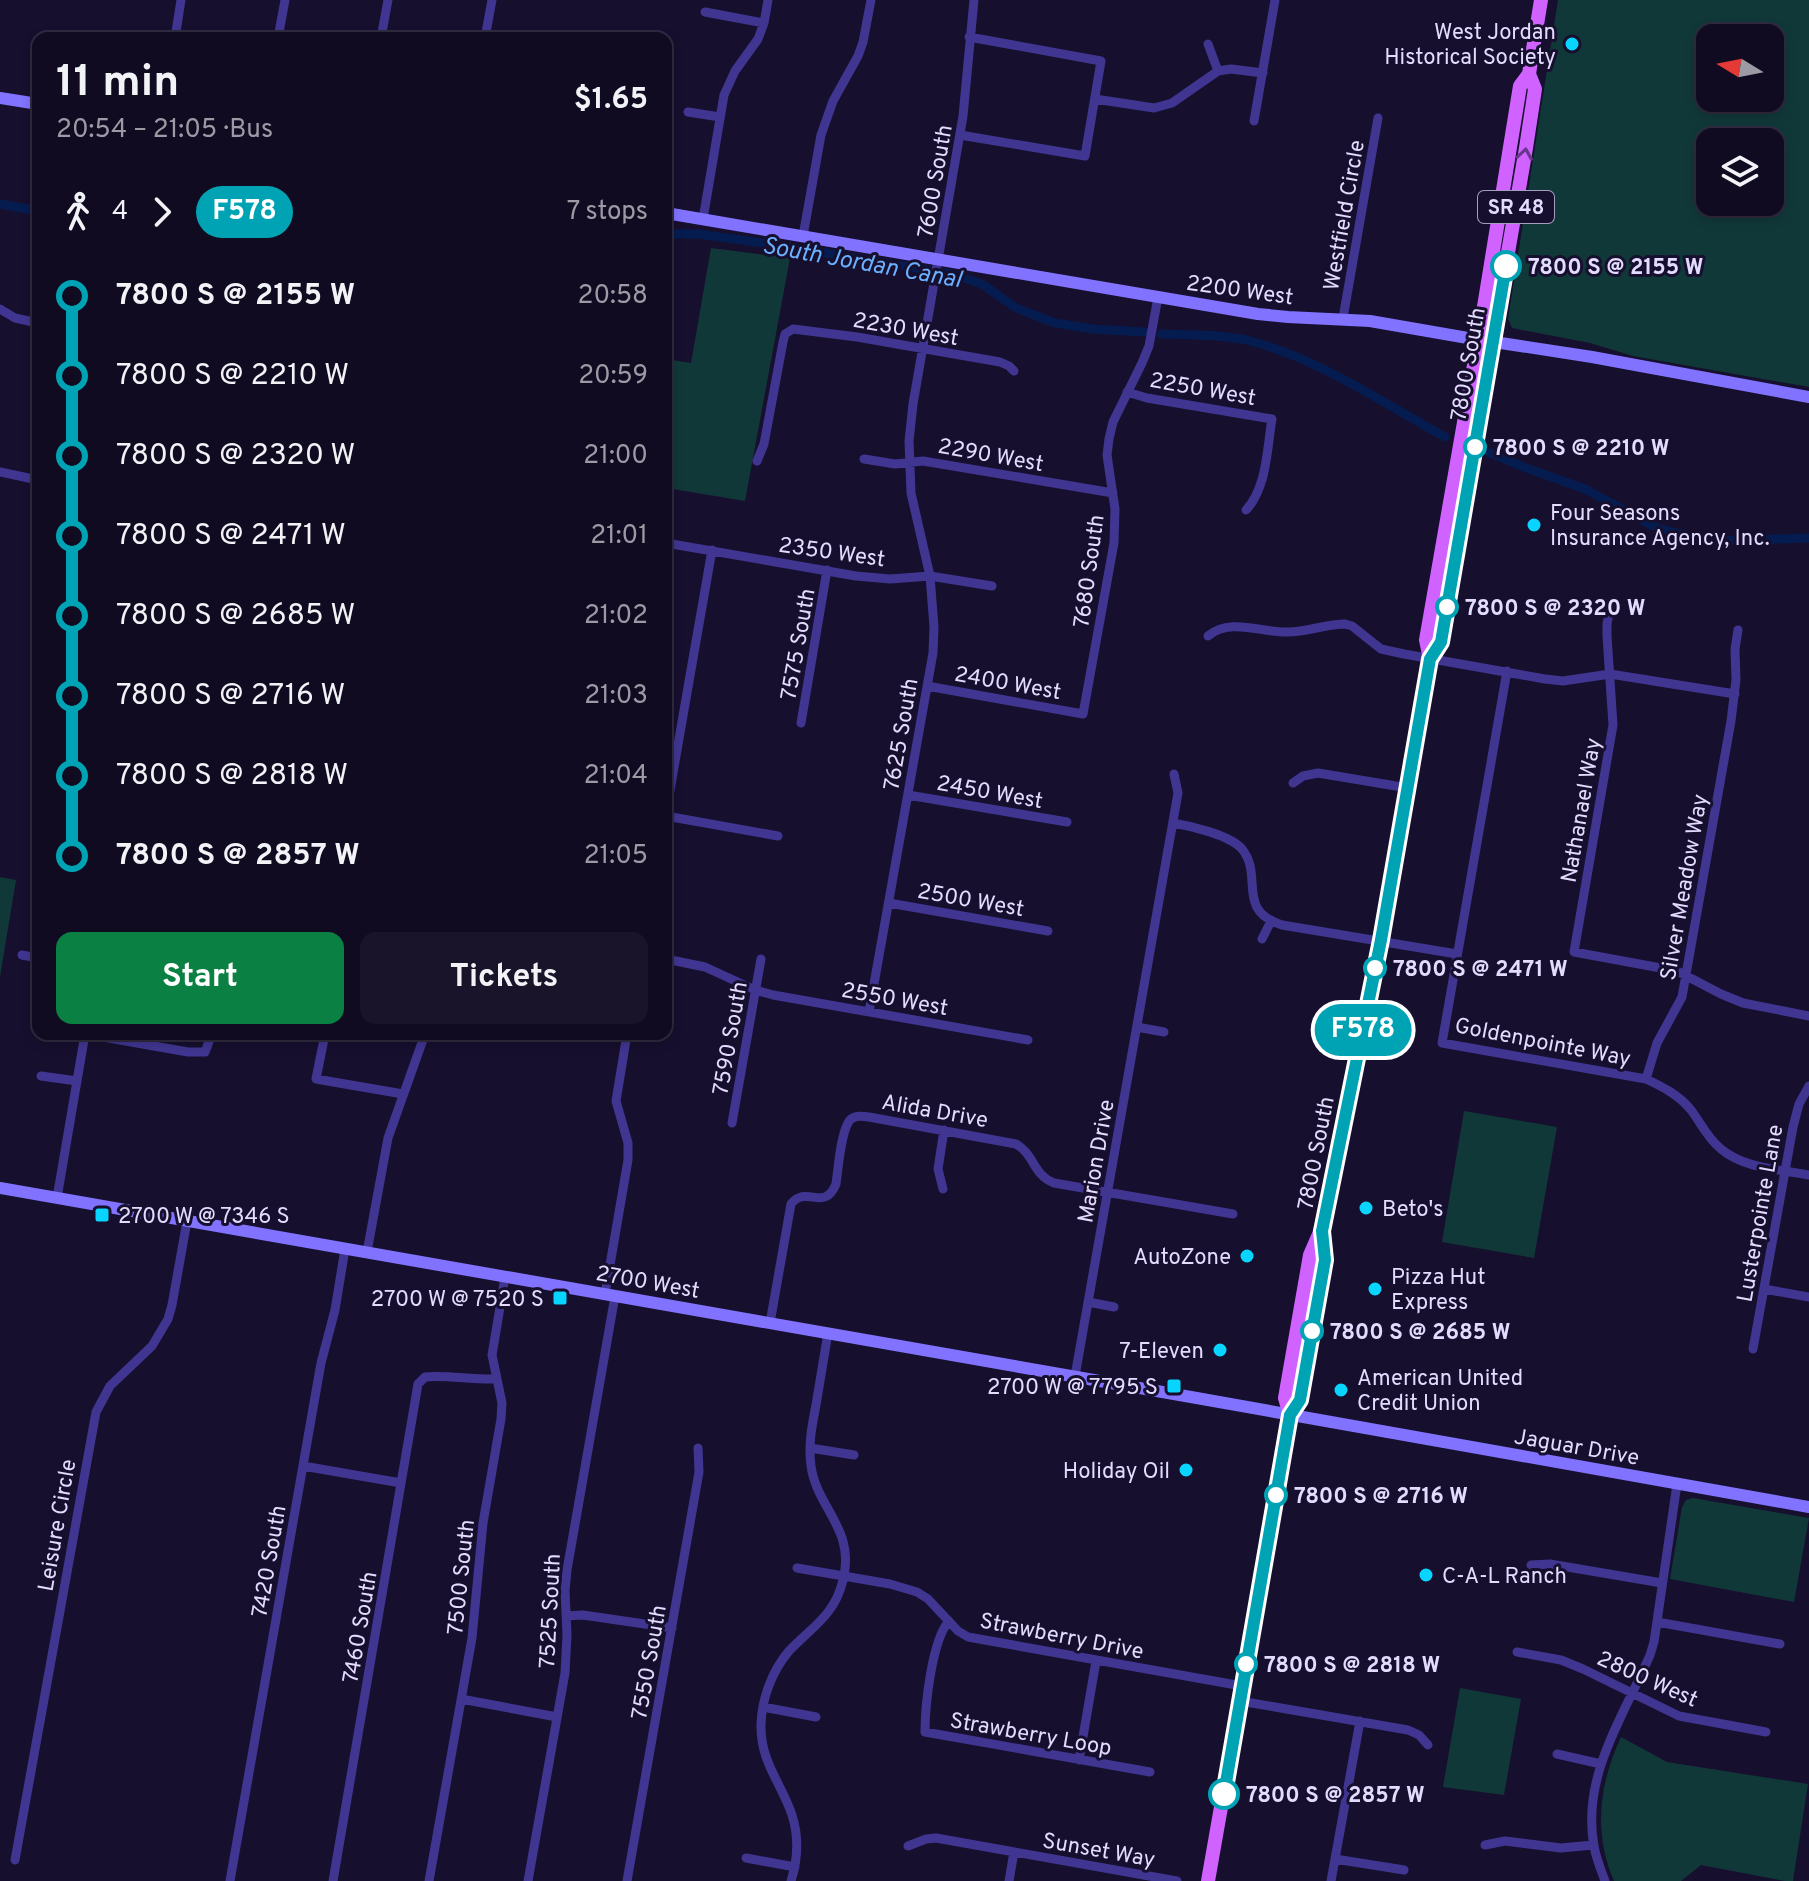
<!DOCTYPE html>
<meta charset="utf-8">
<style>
body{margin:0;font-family:Overpass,sans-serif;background:#1a142a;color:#f1f3f6;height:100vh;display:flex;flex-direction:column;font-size:30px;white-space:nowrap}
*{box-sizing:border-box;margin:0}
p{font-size:26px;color:#9c9ba5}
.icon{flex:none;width:44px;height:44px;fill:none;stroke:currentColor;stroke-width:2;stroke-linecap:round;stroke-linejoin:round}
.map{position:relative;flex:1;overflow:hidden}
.details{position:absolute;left:32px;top:32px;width:640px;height:1008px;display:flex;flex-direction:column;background:#110b22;border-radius:16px;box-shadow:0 4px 12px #0003,0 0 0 2px #302b40}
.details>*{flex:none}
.badge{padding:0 16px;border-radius:26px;font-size:28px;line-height:52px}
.needle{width:52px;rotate:280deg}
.buttons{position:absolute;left:1696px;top:24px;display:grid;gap:16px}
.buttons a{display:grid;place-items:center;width:88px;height:88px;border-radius:16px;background:#110b22;box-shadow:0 4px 12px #0003,0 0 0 2px #302b40;font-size:40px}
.map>.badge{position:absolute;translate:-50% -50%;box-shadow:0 0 0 4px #fff}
.legs{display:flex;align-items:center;gap:12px;height:88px;padding:0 24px;font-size:26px}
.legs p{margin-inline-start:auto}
.headline{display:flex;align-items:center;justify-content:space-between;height:136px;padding:0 24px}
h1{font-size:44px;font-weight:700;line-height:60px}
.button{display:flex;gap:16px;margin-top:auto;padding:16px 24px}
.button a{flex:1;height:92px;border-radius:16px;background:#0b8043;color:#fff;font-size:32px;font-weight:700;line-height:92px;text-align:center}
.button a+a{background:#1a142a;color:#f1f3f6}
ul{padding:0 24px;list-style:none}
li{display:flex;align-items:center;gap:28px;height:80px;font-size:30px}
li i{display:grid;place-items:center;width:12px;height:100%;margin:0 10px;background:currentColor}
li i::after{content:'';width:20px;height:20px;margin:-10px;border:6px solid;border-radius:50%;background:#110b22}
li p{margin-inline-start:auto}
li:first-child i{background:linear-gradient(#0000 50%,currentColor 0)}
li:last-child i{background:linear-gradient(currentColor 50%,#0000 0)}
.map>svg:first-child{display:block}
.green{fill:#113839;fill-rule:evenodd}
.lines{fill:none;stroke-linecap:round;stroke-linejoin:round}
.canal{stroke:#051c51;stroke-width:9}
.street{stroke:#403692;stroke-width:9}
.secondary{stroke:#8173ff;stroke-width:12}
.primary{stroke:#d063ff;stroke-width:14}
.oneway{stroke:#6a358c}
.line-1-casing{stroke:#fff;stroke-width:18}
.line-1{stroke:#00a3b4;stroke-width:12}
.poi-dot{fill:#08d5ff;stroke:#170f2e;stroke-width:3}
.stop-1-dot{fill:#fff;stroke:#00a3b4;stroke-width:4}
.labels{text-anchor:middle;stroke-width:6;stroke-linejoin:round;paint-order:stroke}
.shield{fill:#170f2e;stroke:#a69ec0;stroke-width:2}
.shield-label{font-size:20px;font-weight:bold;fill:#e3dcff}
.poi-label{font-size:22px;fill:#e3dcff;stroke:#170f2e;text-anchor:end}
.street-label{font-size:22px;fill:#e3dcff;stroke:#170f2e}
.stop-label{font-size:22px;font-weight:bold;fill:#e3dcff;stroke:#170f2e;text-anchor:start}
.water-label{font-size:24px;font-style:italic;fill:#6ab0ff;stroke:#170f2e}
</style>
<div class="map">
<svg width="1809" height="1881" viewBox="0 0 1809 1881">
<rect width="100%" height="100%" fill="#170f2e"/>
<path class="green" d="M1558 0H1809V387L1633 356 1590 343 1512 328 1508 319ZM1710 38H1770V98H1710ZM1710 142H1770V202H1710Z
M711 248 790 258 745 501 667 488 672 459 666 458V359L691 363Z
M0 877 16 880 0 977Z
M1464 1111 1557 1127 1534 1258 1442 1242Z
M1693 1498 1809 1518 1794 1602 1670 1579 1682 1507 1686 1500Z
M1460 1688 1521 1699 1504 1795 1443 1787Z
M1621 1737 1667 1762 1808 1784 1793 1881H1785L1701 1865 1681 1881H1614C1593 1833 1599 1784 1621 1737Z"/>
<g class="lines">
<path class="canal" d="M0 204 38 211
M666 234H698L777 245 951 274 982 284 1016 308 1055 323 1092 329 1144 332
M1161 334C1188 335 1219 334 1246 340 1319 358 1381 402 1445 437
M1490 453 1529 469 1585 489 1659 529 1710 541 1809 538"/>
<path class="street" d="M705 12 764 23
M175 38 181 0
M278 38 285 0
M381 38 388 0
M485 38 492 0
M1208 44 1218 71
M1095 99 1154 108 1172 103 1218 71 1231 69 1263 73
M688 112 720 117
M1254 121 1275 0
M960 135 1085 156 1101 61 969 37
M703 219 724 95 735 71 758 39 764 23 768 0
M803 236 821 135 833 101 858 56 863 42 871 0
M0 309 15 318 38 323
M1343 318 1378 118
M1127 392 1147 398 1272 419C1267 448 1267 488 1246 510
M864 459 895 464 923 461 1113 493
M757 461 764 444 783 342 785 334 793 329 857 337 1000 362 1009 366 1014 371
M0 472 38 480
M666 543 856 576 890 579 930 576 992 586
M1611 602 1607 624V636L1613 725 1574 952 1677 971 1721 994 1743 1003 1809 1016
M1208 636C1230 617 1262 633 1288 632 1307 632 1326 624 1345 624L1352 626 1381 649 1404 654 1545 679 1563 681 1610 674 1735 694
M1507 671 1442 1043 1646 1079C1663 1087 1679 1095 1691 1110 1701 1123 1707 1138 1721 1149 1745 1169 1779 1169 1809 1175
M927 686 1083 714 1114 543 1115 509 1107 455 1109 439 1113 422 1142 363 1149 346 1158 297
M801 723 827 570
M1293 783 1303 776 1318 773 1408 788
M908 795 1067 822
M666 813 712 550
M666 816 778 836
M1173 823C1191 826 1230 835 1242 849 1264 876 1235 910 1282 925L1457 954
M889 903 1048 931
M1262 939 1271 921
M22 955 38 958
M666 959 705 967 755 990 773 995 1028 1040
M869 1012 933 653 934 627 930 576 911 493 909 441 913 404 963 116 974 0
M1137 1027 1164 1032
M86 1034 188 1052H205L212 1034
M325 1034 316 1079 403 1094
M41 1076 77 1081
M1646 1079 1657 1043 1682 997 1731 721 1736 680 1735 649 1738 630
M732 1123 761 959
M943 1189 938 1169 944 1130
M57 1198 85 1034
M367 1252 388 1138 425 1034
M1764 1289 1809 1297
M605 1294 628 1160V1143L616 1101 627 1034
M1088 1302 1114 1307
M770 1323 791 1204C807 1184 824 1213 836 1184 838 1170 841 1130 850 1120 855 1115 862 1116 869 1117L1016 1144C1035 1155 1032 1174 1054 1183L1233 1214
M1753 1349 1793 1127 1799 1104 1809 1086
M1075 1376 1175 810 1178 793 1174 774
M810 1448 854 1455
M303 1466 401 1483
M1531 1565 1550 1564 1662 1583
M797 1568 890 1584 917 1592 928 1599 958 1631 968 1637 1242 1686
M566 1616 583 1615 672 1628
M949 1621C932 1640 925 1705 925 1732L1150 1772
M1657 1622 1780 1644
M1517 1652 1561 1660 1583 1669 1679 1716 1766 1732
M461 1699 557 1717
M1240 1701 1408 1730 1419 1735 1428 1745
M763 1707 816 1717
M1557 1754 1601 1764
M1079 1760 1096 1661
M1485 1845 1505 1841 1561 1848 1593 1845
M908 1846 926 1839 936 1838 1177 1881
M746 1858 795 1867
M1335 1859 1404 1870
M15 1860 96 1412 110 1386 152 1346 168 1319 172 1305 187 1221
M230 1881 321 1363 335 1310 345 1249
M333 1881 418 1384 425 1377C448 1375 472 1380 496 1379
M429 1881 472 1638 483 1523 501 1419 502 1403 492 1355 505 1277
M528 1881 565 1673 567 1635 565 1591 567 1570 615 1296
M627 1881 699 1472 698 1448
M791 1881C798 1859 799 1837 792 1815 781 1782 760 1762 761 1724 762 1698 772 1671 789 1651 812 1627 835 1615 843 1580 856 1529 817 1509 811 1466 808 1445 812 1425 816 1405 820 1381 824 1357 828 1333
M1009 1881 1014 1852
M1331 1881 1360 1721
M1605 1881C1601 1870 1596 1858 1594 1846 1581 1776 1624 1716 1650 1655L1654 1642 1677 1484"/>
<path class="secondary" d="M0 98 38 104
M666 213 1258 314 1288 317 1370 321 1462 337 1592 357 1809 397
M0 1188 1191 1397 1809 1507"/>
<path class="primary" d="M1430 659 1426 640 1481 325 1520 86 1529 74 1541 0
M1290 1415 1285 1398 1310 1255 1323 1225 1381 940 1430 659 1441 642 1526 148 1535 89 1529 74
M1208 1881 1290 1415 1300 1400 1325 1260 1322 1232"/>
</g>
<defs><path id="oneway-chevron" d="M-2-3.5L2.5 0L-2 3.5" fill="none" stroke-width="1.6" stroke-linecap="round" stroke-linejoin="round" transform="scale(2)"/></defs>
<use class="oneway" href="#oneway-chevron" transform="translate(1525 154) rotate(-81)"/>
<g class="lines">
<g class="line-1-casing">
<path id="line-1" d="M1224 1794 1290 1415 1300 1400 1325 1260 1322 1231 1381 940 1430 659 1441 642 1506 266"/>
</g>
<use href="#line-1" class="line-1"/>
</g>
<g class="poi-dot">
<circle cx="1572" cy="44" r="8"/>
<circle cx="1534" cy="525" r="8"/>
<circle cx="1366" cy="1208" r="8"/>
<rect x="94" y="1207" width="16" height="16" rx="4"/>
<circle cx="1247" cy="1256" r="8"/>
<circle cx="1375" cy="1289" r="8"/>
<rect x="552" y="1290" width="16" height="16" rx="4"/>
<circle cx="1220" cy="1350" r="8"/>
<rect x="1166" y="1378" width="16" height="16" rx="4"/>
<circle cx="1341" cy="1390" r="8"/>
<circle cx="1186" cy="1470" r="8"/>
<circle cx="1426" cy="1575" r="8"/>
</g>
<g class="stop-1-dot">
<circle cx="1506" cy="266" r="14"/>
<circle cx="1475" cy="447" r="10"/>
<circle cx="1447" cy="607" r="10"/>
<circle cx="1375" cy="968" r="10"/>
<circle cx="1312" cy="1331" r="10"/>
<circle cx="1276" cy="1495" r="10"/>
<circle cx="1246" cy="1664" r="10"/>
<circle cx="1224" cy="1794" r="14"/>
</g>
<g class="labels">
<rect class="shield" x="1478" y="191" width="76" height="32" rx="6"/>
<g class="shield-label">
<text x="1516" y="214">SR 48</text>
</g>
<g class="poi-label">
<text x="1556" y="39">West Jordan<tspan x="1556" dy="25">Historical Society</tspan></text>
<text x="1550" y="520" text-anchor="start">Four Seasons<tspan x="1550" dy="25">Insurance Agency, Inc.</tspan></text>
<text x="1382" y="1216" text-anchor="start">Beto's</text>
<text x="118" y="1223" text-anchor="start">2700 W @ 7346 S</text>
<text x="1231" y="1264">AutoZone</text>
<text x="1391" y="1284" text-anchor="start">Pizza Hut<tspan x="1391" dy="25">Express</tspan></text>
<text x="544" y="1306">2700 W @ 7520 S</text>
<text x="1204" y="1358">7-Eleven</text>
<text x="1357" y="1385" text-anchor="start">American United<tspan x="1357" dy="25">Credit Union</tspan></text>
<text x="1158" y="1394">2700 W @ 7795 S</text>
<text x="1170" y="1478">Holiday Oil</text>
<text x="1442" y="1583" text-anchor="start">C-A-L Ranch</text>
</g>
<g class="street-label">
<text transform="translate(934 181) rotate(-80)" y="8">7600 South</text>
<text transform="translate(1343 215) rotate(-80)" y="8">Westfield Circle</text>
<text transform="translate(1240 289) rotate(8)" y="8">2200 West</text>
<text transform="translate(906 328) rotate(10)" y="8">2230 West</text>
<text transform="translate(1467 364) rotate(-80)" y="8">7800 South</text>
<text transform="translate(1203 388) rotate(10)" y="8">2250 West</text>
<text transform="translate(991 454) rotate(10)" y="8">2290 West</text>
<text transform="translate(832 551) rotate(8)" y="8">2350 West</text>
<text transform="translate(1088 571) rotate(-82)" y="8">7680 South</text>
<text transform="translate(797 644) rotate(-80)" y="8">7575 South</text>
<text transform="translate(1008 682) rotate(10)" y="8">2400 West</text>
<text transform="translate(900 734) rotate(-80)" y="8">7625 South</text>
<text transform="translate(990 791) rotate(10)" y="8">2450 West</text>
<text transform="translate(1580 810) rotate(-80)" y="8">Nathanael Way</text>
<text transform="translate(1683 887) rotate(-80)" y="8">Silver Meadow Way</text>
<text transform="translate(971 899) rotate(10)" y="8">2500 West</text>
<text transform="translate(895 998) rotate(10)" y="8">2550 West</text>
<text transform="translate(729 1038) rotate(-80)" y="8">7590 South</text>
<text transform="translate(1543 1041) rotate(11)" y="8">Goldenpointe Way</text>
<text transform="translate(935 1110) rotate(10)" y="8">Alida Drive</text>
<text transform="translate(1315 1153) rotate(-79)" y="8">7800 South</text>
<text transform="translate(1095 1161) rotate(-80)" y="8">Marion Drive</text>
<text transform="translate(1759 1213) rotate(-80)" y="8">Lusterpointe Lane</text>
<text transform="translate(648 1281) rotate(10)" y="8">2700 West</text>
<text transform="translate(1577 1446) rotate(10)" y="8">Jaguar Drive</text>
<text transform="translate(56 1525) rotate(-80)" y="8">Leisure Circle</text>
<text transform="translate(268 1561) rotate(-80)" y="8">7420 South</text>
<text transform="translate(460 1577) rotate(-84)" y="8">7500 South</text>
<text transform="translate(549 1611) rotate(-87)" y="8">7525 South</text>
<text transform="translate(359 1627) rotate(-80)" y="8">7460 South</text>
<text transform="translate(1062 1635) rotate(11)" y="8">Strawberry Drive</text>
<text transform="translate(648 1662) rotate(-80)" y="8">7550 South</text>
<text transform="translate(1648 1678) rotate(24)" y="8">2800 West</text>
<text transform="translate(1031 1733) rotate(10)" y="8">Strawberry Loop</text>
<text transform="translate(1099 1849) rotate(10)" y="8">Sunset Way</text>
</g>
<g class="stop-label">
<text x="1528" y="274">7800 S @ 2155 W</text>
<text x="1493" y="455">7800 S @ 2210 W</text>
<text x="1465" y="615">7800 S @ 2320 W</text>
<text x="1393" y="976">7800 S @ 2471 W</text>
<text x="1330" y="1339">7800 S @ 2685 W</text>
<text x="1294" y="1503">7800 S @ 2716 W</text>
<text x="1264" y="1672">7800 S @ 2818 W</text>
<text x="1246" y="1802">7800 S @ 2857 W</text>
</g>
<g class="water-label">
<text transform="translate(862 262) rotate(10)" y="8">South Jordan Canal</text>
</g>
</g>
</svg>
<div class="buttons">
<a><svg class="needle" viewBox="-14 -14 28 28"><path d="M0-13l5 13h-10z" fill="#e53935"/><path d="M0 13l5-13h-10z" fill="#9c9ba5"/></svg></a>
<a><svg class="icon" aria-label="layers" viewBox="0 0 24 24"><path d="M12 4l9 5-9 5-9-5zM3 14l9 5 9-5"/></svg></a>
</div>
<b class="badge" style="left:1363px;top:1030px;background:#00a3b4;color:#fff">F578</b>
<section class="details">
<div class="headline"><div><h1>11 min</h1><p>20:54 – 21:05 · Bus</p></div><b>$1.65</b></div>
<div class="legs"><svg class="icon" aria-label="walk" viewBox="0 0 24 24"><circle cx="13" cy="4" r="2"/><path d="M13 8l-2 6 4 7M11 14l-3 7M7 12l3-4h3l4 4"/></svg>4<svg class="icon" aria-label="forward" viewBox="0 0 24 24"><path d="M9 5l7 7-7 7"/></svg><b class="badge" style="background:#00a3b4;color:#fff">F578</b><p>7 stops</p></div>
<ul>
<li><i style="color:#00a3b4"></i><b>7800 S @ 2155 W</b><p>20:58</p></li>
<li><i style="color:#00a3b4"></i><span>7800 S @ 2210 W</span><p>20:59</p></li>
<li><i style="color:#00a3b4"></i><span>7800 S @ 2320 W</span><p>21:00</p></li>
<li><i style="color:#00a3b4"></i><span>7800 S @ 2471 W</span><p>21:01</p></li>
<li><i style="color:#00a3b4"></i><span>7800 S @ 2685 W</span><p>21:02</p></li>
<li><i style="color:#00a3b4"></i><span>7800 S @ 2716 W</span><p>21:03</p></li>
<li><i style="color:#00a3b4"></i><span>7800 S @ 2818 W</span><p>21:04</p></li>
<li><i style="color:#00a3b4"></i><b>7800 S @ 2857 W</b><p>21:05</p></li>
</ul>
<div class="button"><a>Start</a><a>Tickets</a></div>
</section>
</div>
